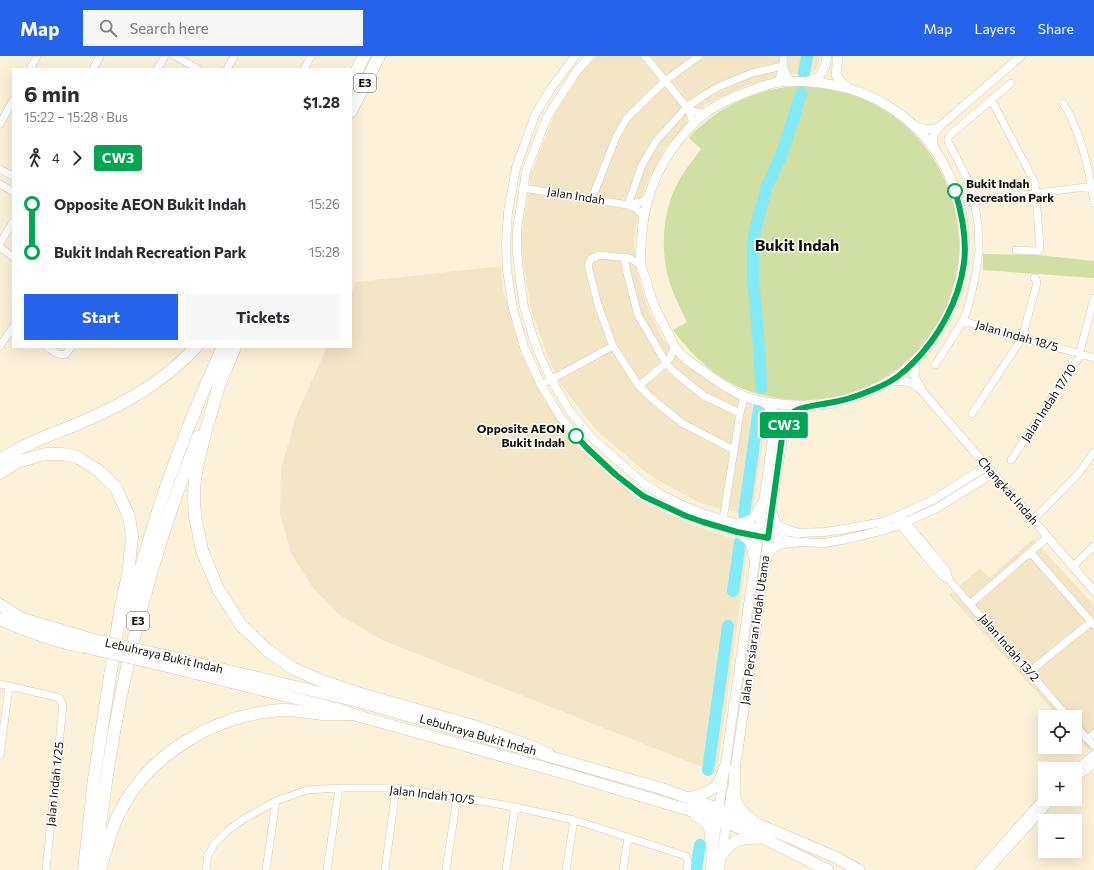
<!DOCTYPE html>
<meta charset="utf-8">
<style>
body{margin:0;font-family:Commissioner,sans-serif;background:#f7f7f7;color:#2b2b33;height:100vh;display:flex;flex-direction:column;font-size:15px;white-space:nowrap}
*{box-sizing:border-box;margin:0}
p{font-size:13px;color:#7c7c81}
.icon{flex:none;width:22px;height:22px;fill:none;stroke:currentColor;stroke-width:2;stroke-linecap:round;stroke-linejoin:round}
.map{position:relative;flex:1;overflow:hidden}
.panel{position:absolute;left:12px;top:12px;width:340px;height:280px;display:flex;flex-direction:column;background:#fff;border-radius:0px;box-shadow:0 4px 16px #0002}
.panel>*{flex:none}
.badge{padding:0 8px;border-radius:3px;font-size:14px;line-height:26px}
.buttons{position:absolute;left:1038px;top:654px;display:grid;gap:8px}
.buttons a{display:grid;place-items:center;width:44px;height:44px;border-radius:0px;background:#fff;box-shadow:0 4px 16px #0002;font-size:20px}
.map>.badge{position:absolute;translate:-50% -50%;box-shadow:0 0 0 2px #fff}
.legs{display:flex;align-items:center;gap:6px;height:44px;padding:0 12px;font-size:13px}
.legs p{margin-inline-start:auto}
.summary{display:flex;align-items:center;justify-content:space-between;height:68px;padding:0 12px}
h1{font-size:22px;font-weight:700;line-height:30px}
.primary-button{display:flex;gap:8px;margin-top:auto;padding:8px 12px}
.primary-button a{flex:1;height:46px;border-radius:0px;background:#2563eb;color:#fff;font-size:16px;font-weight:700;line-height:46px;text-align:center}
.primary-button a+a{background:#f7f7f7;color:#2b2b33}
ul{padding:0 12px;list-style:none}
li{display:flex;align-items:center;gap:14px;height:48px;font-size:15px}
li i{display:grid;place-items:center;width:6px;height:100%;margin:0 5px;background:currentColor}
li i::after{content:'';width:10px;height:10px;margin:-5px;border:3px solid;border-radius:50%;background:#fff}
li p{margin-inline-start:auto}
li:first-child i{background:linear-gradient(#0000 50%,currentColor 0)}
li:last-child i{background:linear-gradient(currentColor 50%,#0000 0)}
header{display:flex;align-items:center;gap:24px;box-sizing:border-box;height:56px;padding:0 20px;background:#2563eb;color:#fff}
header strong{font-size:19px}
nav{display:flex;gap:22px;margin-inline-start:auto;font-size:14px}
.search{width:280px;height:36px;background:#f7f7f7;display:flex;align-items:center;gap:10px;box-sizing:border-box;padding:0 14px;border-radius:0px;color:#7c7c81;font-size:15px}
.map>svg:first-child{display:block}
.built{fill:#f3e6c7}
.green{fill:#d0dfa4}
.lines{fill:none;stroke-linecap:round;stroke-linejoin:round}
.river{stroke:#82ebf7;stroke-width:12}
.minor-casing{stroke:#d5cab3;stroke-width:8}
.tertiary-casing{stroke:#d5cab3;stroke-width:9}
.secondary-casing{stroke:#d5cab3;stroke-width:10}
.trunk-casing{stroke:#d5cab3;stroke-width:12}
.motorway-casing{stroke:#d5cab3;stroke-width:13}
.minor{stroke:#fff;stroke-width:7}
.tertiary{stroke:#fff;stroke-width:8}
.secondary{stroke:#fff;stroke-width:9}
.trunk{stroke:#fff;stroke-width:11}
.motorway{stroke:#fff;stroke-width:12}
.trunk-bridge-casing{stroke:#d5cab3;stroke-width:12;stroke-linecap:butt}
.trunk-bridge{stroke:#fff;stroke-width:11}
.line-1-casing{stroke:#fff;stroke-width:9}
.line-1{stroke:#00a651;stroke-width:6}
.stop-1-dot{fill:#fff;stroke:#00a651;stroke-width:2}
.labels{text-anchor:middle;stroke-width:3;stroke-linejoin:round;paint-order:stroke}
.shield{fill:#fff;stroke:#585651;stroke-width:1}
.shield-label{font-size:11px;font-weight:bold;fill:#110e06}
.stop-label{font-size:12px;font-weight:bold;fill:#110e06;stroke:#fff;text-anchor:start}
.street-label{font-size:12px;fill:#110e06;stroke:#fff}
.district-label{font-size:16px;font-weight:bold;fill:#110e06;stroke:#fff}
</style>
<header>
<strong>Map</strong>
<div class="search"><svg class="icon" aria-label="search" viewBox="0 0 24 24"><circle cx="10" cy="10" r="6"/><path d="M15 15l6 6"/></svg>Search here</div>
<nav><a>Map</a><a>Layers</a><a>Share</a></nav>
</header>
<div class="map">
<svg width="1094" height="814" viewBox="0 0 1094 814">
<rect width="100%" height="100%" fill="#fcf2da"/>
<path class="built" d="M597 0H820L817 13 810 18H796L748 29 706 48 666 91 644 132 634 182 637 217 647 250 662 282 684 308 736 341 767 355 752 460 702 448 661 426 644 415 595 373 559 326 547 299 532 257 524 213 521 182 530 128V121L554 59 582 16Z
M501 210 503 233 521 298 554 360 578 391 637 442 650 450 693 469 748 488 717 717 382 584 338 558 313 532 291 497 280 458 281 413 296 360 327 291H351V238L356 226Z
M1033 483 1094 549V690L1089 694 1075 679V661H1059L949 539 980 512 989 522Z"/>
<path class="green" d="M802 30C823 32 845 35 865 44 893 56 914 74 931 99 1004 207 926 350 795 344 741 341 705 317 673 274L687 266C680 251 672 236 668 221 660 190 663 151 680 123 686 112 694 103 701 93L689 82C693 77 697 73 702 69 723 50 752 37 780 32 787 31 794 30 802 30Z
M983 198 1037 199 1094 205V222L983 214Z"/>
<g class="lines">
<path class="river" d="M804 17 807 0
M761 332 760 303 753 221V190L755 174 767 130 781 100 788 79 801 37
M744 458 759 352
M733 535 740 486
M708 714 728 570
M696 814 700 789"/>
<g class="minor-casing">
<path id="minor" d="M175 0 198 13
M645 0 689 54 693 68
M783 10 788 22 792 25
M30 13 37 0
M93 13 100 0
M157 13 165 0
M227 13 234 0
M304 13 311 0
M778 26 783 10 784 0
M991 43 1035 127 1040 192 1039 194 1037 195 1016 194
M1063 47C1080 73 1090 116 1094 147
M689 54 705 58
M0 68 13 44
M0 113 13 120
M0 128 13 136
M523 132 628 149 636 152 644 160
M592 142 617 79 627 62 665 25 699 0
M974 144 1004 141 1094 130
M628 148 641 146 648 142
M628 149 642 109 656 85 687 51 703 40 718 31 752 17 783 10
M0 187 13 166
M0 191 13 201
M624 201 626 213 638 259 666 307 672 314 704 340 740 357
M641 209 629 202 599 199 591 203 588 209 598 249 613 290 639 330 651 342 682 367 734 394
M963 265 1094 302
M0 290 13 271
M47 291C53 295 58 300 66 298L71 291
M935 309 963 265 970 245 976 216 979 194 978 168 974 144 968 125 960 108 948 86V82L950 79 1011 27
M541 329 613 290
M639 330 666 307 670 302 674 291
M972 358 1022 282 1037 227 1036 223 1034 222
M1011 404 1078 303 1094 242
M900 459 947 515 949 524
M723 464 740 357 744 340
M896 464 942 520 949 524 1068 661
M1033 464 1079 417 1094 396
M1031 497 1094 569
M1073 510 1094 490
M970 548 1048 481
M1029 616 1091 566
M0 628 56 641 59 642 63 649 46 814
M1075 669 1094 690
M1087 683 1094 678
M0 699 9 630
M206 814 208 799 215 787 226 776 242 764 276 745 307 734 339 732H396L457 741 515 751 574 764 686 800 688 806 687 814
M266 814 276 745
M327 814 339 732
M385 814 396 732
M446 814 457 741
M506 814 515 751
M566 814 574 764
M623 814 628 781"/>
</g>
<g class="tertiary-casing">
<path id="tertiary" d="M575 0 550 34 535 59 516 112 508 156 506 189 507 214 513 253 524 291 541 329 561 362 587 392 616 419 643 440 686 460 703 466 737 476 797 486 824 487 842 484 884 474 899 469 937 452 993 417
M590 0 576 16 547 61 526 116 517 174V195L520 224 524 251 533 281 540 300 551 323 569 354 592 382 643 427 662 439 682 449 702 457 738 468 769 474 798 477 824 476 839 474 883 466 900 459 933 444 987 410
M915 70C924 74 929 74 939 71
M935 94C931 83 933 80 939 71L1021 0
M916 304 914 319 922 335 1094 535
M888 326C904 324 908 324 920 333
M1075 714 1094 699
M1075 722 1094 708
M980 814 1045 741
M988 814 1052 743"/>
</g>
<g class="secondary-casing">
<path id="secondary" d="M838 0 836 19 839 24 846 30
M810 24 818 22C824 15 826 10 827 0
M773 457C774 473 785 473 798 477
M738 468C752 463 754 464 760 450
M737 476C748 483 752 486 753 500
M767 501C771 487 785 488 797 486
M734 720 758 559 773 444 785 363C795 349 818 350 834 347 840 345 847 343 854 341 892 329 922 305 942 270 973 214 972 155 939 100 916 63 875 36 833 29 815 26 798 24 780 26 770 27 760 31 750 35 729 42 707 53 692 69 663 99 645 136 642 177 641 187 640 198 641 209 642 214 644 219 646 224 648 230 649 237 652 244 656 256 662 266 668 277 670 281 672 287 675 291 681 301 693 308 703 315 715 324 728 333 743 340 764 348 788 349 810 350
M710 814 774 373C775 360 776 353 763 346
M719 814 732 733"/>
</g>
<g class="trunk-casing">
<path id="trunk" d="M167 600 360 646 517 691
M165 610 335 652 351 658 560 716 689 754 727 767 763 782 828 814
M541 698 663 733 719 753 760 769 835 801 859 814
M735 714C734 737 731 748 751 763
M689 742C699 739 713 736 719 726 722 721 723 716 725 711
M696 759 704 764 710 774 712 798
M721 800C735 782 737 783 759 782"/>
</g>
<g class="motorway-casing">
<path id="motorway" d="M351 26 364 0
M351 55 379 0
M220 326 204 381 195 421 194 440 195 460 202 494 218 533 241 569 267 594 294 613 322 625 357 637 473 670 530 690 549 699
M218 332 235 291
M0 404C28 385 61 376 91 362 132 344 166 323 196 291
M0 417 17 406 46 398H62L77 401 99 415 116 432 129 461 132 480 130 500 128 519 120 555 116 582 94 723 84 814
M0 549 22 563 84 581
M0 563C27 575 54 585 83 591
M125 565C137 527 147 489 159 452 177 397 199 343 223 291
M101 811C107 790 112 769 123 750 154 694 218 659 281 654 295 653 309 657 323 658 332 658 342 658 351 658
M95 814C98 787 101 760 105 733 122 612 153 494 198 381"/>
</g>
<use href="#minor" class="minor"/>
<use href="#tertiary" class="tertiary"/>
<use href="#secondary" class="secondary"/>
<use href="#trunk" class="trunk"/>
<use href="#motorway" class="motorway"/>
<g class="trunk-bridge-casing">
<path id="trunk-bridge" d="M84 581 167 600
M83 591 165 610"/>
</g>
<use href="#trunk-bridge" class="trunk-bridge"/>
</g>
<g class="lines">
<g class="line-1-casing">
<path id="line-1" d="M576 380 587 392 616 419 643 440 686 460 703 466 737 476 768 482 783 374C785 367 786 360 793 356 805 349 821 349 834 346 847 344 860 339 872 334 882 330 895 324 903 316 907 314 909 310 912 308 939 281 959 245 964 207 967 183 962 158 955 135"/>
</g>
<use href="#line-1" class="line-1"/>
</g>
<g class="stop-1-dot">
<circle cx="955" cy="135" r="7"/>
<circle cx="576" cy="380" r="7"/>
</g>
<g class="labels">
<g class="shield">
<rect x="354" y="18" width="22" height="18" rx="3"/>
<rect x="127" y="556" width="22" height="18" rx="3"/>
</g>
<g class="shield-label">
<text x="365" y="31">E3</text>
<text x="138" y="569">E3</text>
</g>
<g class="stop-label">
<text x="966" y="132">Bukit Indah<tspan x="966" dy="14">Recreation Park</tspan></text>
<text x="565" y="377" text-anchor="end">Opposite AEON<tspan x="565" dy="14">Bukit Indah</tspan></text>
</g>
<g class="street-label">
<text transform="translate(576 140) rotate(9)" y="4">Jalan Indah</text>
<text transform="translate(1017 280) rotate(16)" y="4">Jalan Indah 18/5</text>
<text transform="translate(1049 347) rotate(-57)" y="4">Jalan Indah 17/10</text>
<text transform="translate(1008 435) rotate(49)" y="4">Changkat Indah</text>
<text transform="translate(755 574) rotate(-82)" y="4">Jalan Persiaran Indah Utama</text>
<text transform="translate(1009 592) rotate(49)" y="4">Jalan Indah 13/2</text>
<text transform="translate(164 600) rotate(13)" y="4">Lebuhraya Bukit Indah</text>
<text transform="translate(478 679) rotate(16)" y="4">Lebuhraya Bukit Indah</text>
<text transform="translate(55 728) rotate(-84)" y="4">Jalan Indah 1/25</text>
<text transform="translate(432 739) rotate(7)" y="4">Jalan Indah 10/5</text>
</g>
<g class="district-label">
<text x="797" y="195">Bukit Indah</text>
</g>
</g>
</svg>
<div class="buttons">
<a><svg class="icon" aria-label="locate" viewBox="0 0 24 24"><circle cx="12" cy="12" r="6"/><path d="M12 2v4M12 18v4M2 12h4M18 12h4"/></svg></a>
<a>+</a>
<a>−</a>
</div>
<b class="badge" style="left:784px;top:369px;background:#00a651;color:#fff">CW3</b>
<section class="panel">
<div class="summary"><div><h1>6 min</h1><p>15:22 – 15:28 · Bus</p></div><b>$1.28</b></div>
<div class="legs"><svg class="icon" aria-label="walk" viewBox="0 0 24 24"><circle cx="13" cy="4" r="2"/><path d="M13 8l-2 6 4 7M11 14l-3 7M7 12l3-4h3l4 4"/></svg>4<svg class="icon" aria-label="forward" viewBox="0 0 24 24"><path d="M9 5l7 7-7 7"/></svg><b class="badge" style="background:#00a651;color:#fff">CW3</b></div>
<ul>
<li><i style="color:#00a651"></i><b>Opposite AEON Bukit Indah</b><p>15:26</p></li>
<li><i style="color:#00a651"></i><b>Bukit Indah Recreation Park</b><p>15:28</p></li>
</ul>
<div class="primary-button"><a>Start</a><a>Tickets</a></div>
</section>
</div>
